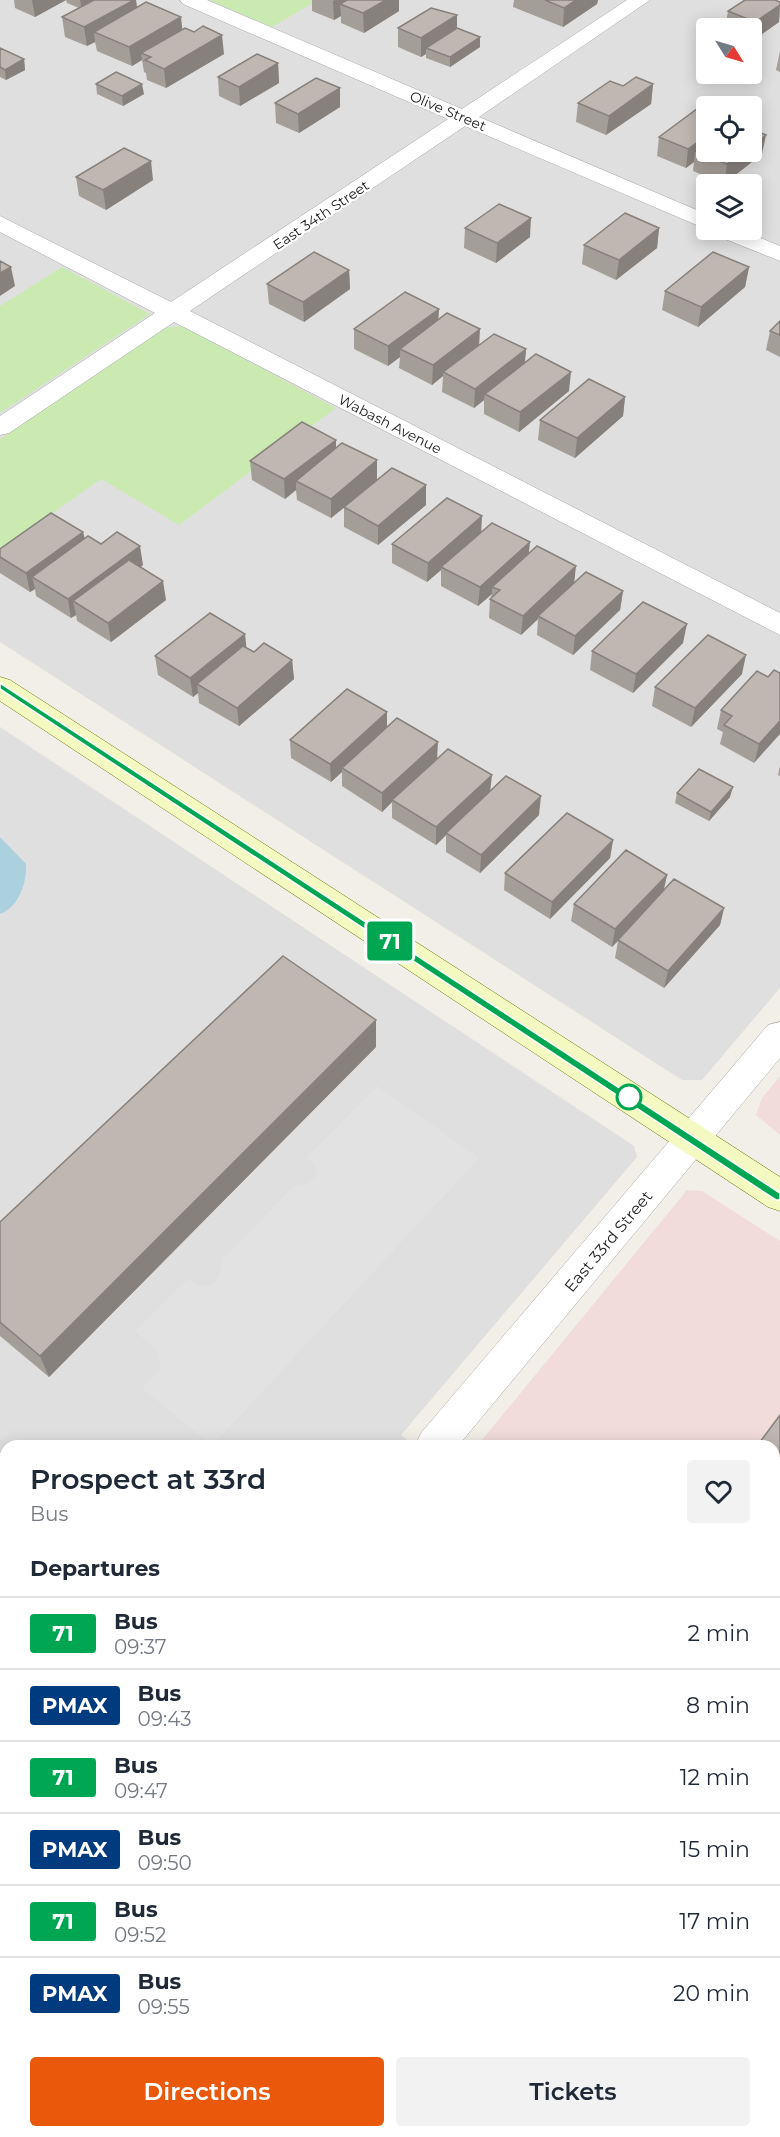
<!DOCTYPE html>
<style>
body{margin:0;font-family:Montserrat,sans-serif;background:#f2f2f3;color:#1f2937;height:100vh;display:flex;flex-direction:column;font-size:22px;white-space:nowrap}
*{box-sizing:border-box;margin:0}
p{font-size:20px;color:#747a83}
.icon{flex:none;width:33px;height:33px;fill:none;stroke:currentColor;stroke-width:2;stroke-linecap:round;stroke-linejoin:round}
.map{position:relative;flex:1;overflow:hidden}
.sheet{position:absolute;left:0px;top:1440px;width:780px;height:698px;display:flex;flex-direction:column;background:#fff;border-radius:18px 18px 0 0;box-shadow:0 3px 15px #0003}
.sheet>*{flex:none}
.badge{padding:0 12px;border-radius:4px;font-size:21px;line-height:39px}
.needle{width:39px;rotate:127deg}
.controls{position:absolute;left:696px;top:18px;display:grid;gap:12px}
.controls a{display:grid;place-items:center;width:66px;height:66px;border-radius:6px;background:#fff;box-shadow:0 3px 15px #0003;font-size:30px}
.map>.badge{position:absolute;translate:-50% -50%;box-shadow:0 0 0 3px #fff}
h2{padding:0 30px;font-size:22px;line-height:54px}
.round{display:grid;place-items:center;flex:none;width:63px;height:63px;border-radius:6px;background:#f2f2f3}
.head{display:flex;align-items:center;justify-content:space-between;height:102px;padding:0 30px}
h1{font-size:28px;font-weight:600;line-height:45px}
.primary-button{display:flex;gap:12px;margin-top:auto;padding:12px 30px}
.primary-button a{flex:1;height:69px;border-radius:6px;background:#ea580c;color:#fff;font-size:24px;font-weight:600;line-height:69px;text-align:center}
.primary-button a+a{background:#f2f2f3;color:#1f2937}
ul{padding:0;list-style:none}
li{display:flex;align-items:center;gap:18px;height:72px;padding:0 30px;border-top:2px solid #e0e1e3}
li div{flex:1}
li b{display:block;font-size:22px}
li em{font-style:normal}
li .badge{min-width:66px;font-weight:700;text-align:center}
.map>svg:first-child{display:block}
.residential{fill:#e0dfdf;fill-rule:evenodd}
.commercial{fill:#f1dcd9}
.grass{fill:#caeab1}
.parking{fill:#e2e2e2}
.water{fill:#abd0de}
.lines{fill:none;stroke-linecap:round;stroke-linejoin:round}
.service-casing{stroke:#a6a6a6;stroke-width:2}
.minor-casing{stroke:#a6a6a6;stroke-width:1}
.secondary-casing{stroke:#677a08;stroke-width:1}
.service{fill:#fff;fill-rule:evenodd}
.minor{fill:#fff;fill-rule:evenodd}
.secondary{fill:#f3f9c0;fill-rule:evenodd}
.wall{fill:#a49e99}
.shaded-wall{fill:#86817d}
.building{fill:#bfb8b2;stroke:#86817d;stroke-width:1.5}
.line{fill:#00a651;stroke:#fff;stroke-width:1.5}
.stop-dot{fill:#fff;stroke:#00a651;stroke-width:3}
.labels{text-anchor:middle;stroke-width:4.5;stroke-linejoin:round;paint-order:stroke}
.far-street-label{font-size:14px;fill:#222;stroke:#fff}
.street-label{font-size:16px;fill:#222;stroke:#fff}
</style>
<div class="map">
<svg width="780" height="2137" viewBox="0 0 780 2137">
<rect width="100%" height="100%" fill="#f2efe9"/>
<path class="residential" d="M0 0H780V988L702 1080H682L0 642ZM706 28H752V74H706ZM706 106H752V152H706ZM706 184H752V230H706Z
M0 727 634 1146 637 1157 401 1435 415 1446H6V2132H774V1721L780 1725V2137H0Z"/>
<path class="commercial" d="M780 1076V1135L756 1115 762 1098Z
M687 1190 702 1191 780 1241V1725L774 1721V1446H477Z"/>
<path class="grass" d="M209 0H318L272 27Z
M62 267 150 314 0 413V306Z
M182 326 336 408 179 525 101 479 0 550V439L165 328Z"/>
<path class="parking" d="M377 1086 479 1158 212 1446 142 1388 160 1369 159 1352 135 1331 189 1278 198 1286H211L219 1276 224 1258 294 1186 306 1184 316 1176 315 1165 306 1158Z"/>
<path class="water" d="M0 837 26 864C27 882 19 907 0 914Z"/>
<g class="lines">
<g class="service-casing">
<path id="service" d="M774 1891 780 1894V1920L774 1917Z"/>
</g>
<g class="minor-casing">
<path id="minor" d="M180 0H207L462 109 627 0H650L479 117 706 214V229L465 126 190 311 780 613V635L174 322 9 433 0 435V416L155 313 0 232V216L171 302 448 119 183 4Z
M712 230H741L780 246V261L715 235Z
M780 1022V1058L458 1446H415L421 1433 768 1025Z
M0 1452 6 1454V1493L0 1491Z
M6 1929V1978L0 1980V1931Z
M774 2127 778 2137H728L726 2132H774Z"/>
</g>
<g class="secondary-casing">
<path id="secondary" d="M0 677 10 680 780 1177V1211L768 1207 0 701Z"/>
</g>
<use href="#service" class="service"/>
<use href="#minor" class="minor"/>
<use href="#secondary" class="secondary"/>
</g>
<path class="wall" d="M14 0H66L35 17 15 8Z
M66 0H136L137 7 182 29 224 54 166 88 147 80 146 73 144 72 142 60 132 66 97 51 95 42 87 46 65 37 62 17 79 8 67 3Z
M312 0H399V11L364 33 341 23V16L334 20 312 11Z
M514 0H598L597 4 563 27 513 7Z
M780 2 779 22 752 41V28H725L728 11Z
M398 28H457L480 47 450 67 426 58V54L421 57 398 47Z
M0 48 24 59 25 70 6 80 0 77Z
M780 51V72L776 70Z
M278 63 279 83 240 106 219 96 218 77Z
M96 84 144 94 123 106 97 94Z
M653 84 651 104 606 135 576 122 578 103 623 86Z
M275 103 340 107 299 133 276 123Z
M659 137 762 154 724 184 693 171 694 162 686 168 657 156Z
M76 177 153 180 106 210 79 196Z
M465 228 530 237 496 263 464 248Z
M659 228 657 248 616 280 582 264 584 245Z
M749 267 745 287 698 327 662 310 665 291Z
M349 270 350 289 304 322 269 304 267 284Z
M439 320 479 345 526 349 525 364 569 391 519 432 484 414V400L474 408 442 392 443 376 432 385 399 368 400 357 388 366 354 349V329Z
M780 321V357L766 350 770 331Z
M625 397 623 416 575 458 538 440 540 420Z
M336 440V448L377 460V480L426 505 378 545 344 527V508L331 518 297 500 296 490 285 499 252 480 250 461Z
M83 532 85 539 101 544 143 565 141 567 166 600 111 642 77 621 76 615 71 618 36 596 35 589 30 592 0 573V549Z
M481 532 529 554 574 583 623 591 620 610 573 655 537 635 538 619 521 635 489 618 490 599 491 598 492 594 478 606 441 586V570L427 582 392 563V544Z
M683 643 633 693 590 670 592 651Z
M246 648 254 652 292 660 294 679 239 726 199 703 198 693 193 697 158 675 155 656Z
M780 673 754 763 720 744 723 732 717 729 721 710 768 677Z
M742 674 691 727 652 706 655 687Z
M387 712V727L490 791 539 815 480 873 446 852V835L436 845 392 818V802L382 812 342 786V772L331 782 291 758 290 740Z
M780 766V776L778 775Z
M677 793 730 797 709 821 675 803Z
M613 840 610 858 550 919 504 890 505 873Z
M667 875 664 889 724 908 720 925 664 988 615 958 618 941 612 947 571 921 574 904Z
M376 1047 49 1377 0 1336V1222Z
M780 1415V1512L774 1507V1446Z"/>
<path class="shaded-wall" d="M32 0H66L35 17Z
M80 0H99L82 10Z
M134 0H136L138 18 94 32 95 42 87 46 84 27Z
M335 0H367L340 4 341 16 334 20 333 1Z
M386 0H399V11L364 33 363 13Z
M576 0H598L597 4 563 27 564 8Z
M780 5 779 22 752 41 755 22Z
M457 15V34L426 48V54L421 57V38Z
M181 17 183 36 141 53 142 60 132 66 129 47Z
M222 35 224 54 166 88 164 69Z
M480 37V47L450 67V57Z
M24 59 25 70 6 80 5 70Z
M278 63 279 83 240 106 239 87Z
M142 84 144 94 123 106 122 96Z
M653 84 651 104 606 135 609 116Z
M340 88V107L299 133 298 114Z
M766 135 762 154 724 184 727 164 744 152H752V146Z
M706 136V152L695 151 694 162 686 168 688 149Z
M151 161 153 180 106 210 103 190Z
M531 218 530 237 496 263 497 243Z
M659 228 657 248 616 280 619 260Z
M11 267 15 286 0 296V273Z
M749 267 745 287 698 327 701 307Z
M349 270 350 289 304 322 303 302Z
M439 309 438 328 400 349V357L388 366V346Z
M480 329 479 348 443 372V376L432 385 433 365Z
M526 349 524 369 485 394 484 400 474 408 475 389Z
M571 372 569 391 519 432 520 412Z
M625 397 623 416 575 458 577 438Z
M336 440V459L296 481V490L285 499 284 479Z
M377 460V480L331 518V499Z
M426 485V505L378 545V526Z
M482 516 481 536 441 567V570L427 582 428 563Z
M83 532 87 551 32 577 35 589 30 592 26 573Z
M530 542 528 561 492 587V594L478 606 480 587Z
M140 546 143 565 85 609 73 601 76 615 71 618 68 599Z
M576 566 574 585 538 616V619L521 635 523 616Z
M163 581 166 600 111 642 108 623Z
M623 591 620 610 573 655 575 636Z
M687 624 683 643 633 693 636 674Z
M245 634 247 653 197 684 198 693 193 697 190 678Z
M746 655 742 674 691 727 695 708Z
M292 660 294 679 239 726 237 708Z
M387 712V731L342 768V772L331 782 330 764Z
M780 721V734L754 763 759 744Z
M438 742 437 761 392 800V802L382 812V793Z
M492 775 490 793 446 833V835L436 845V827Z
M733 787 730 797 709 821 711 812Z
M541 796 539 815 480 873 481 855Z
M613 840 610 858 550 919 552 902Z
M667 875 663 893 612 947 615 929Z
M724 908 720 925 664 988 668 971Z
M376 1020V1047L49 1377 40 1356Z"/>
<path class="building" d="M94 0H134L84 27 62 17Z
M347 0H386L363 13 340 4Z
M545 0H576L564 8Z
M745 0H775L780 2V5L755 22 728 11Z
M146 2 181 17 129 47 94 32Z
M431 8 457 15 421 38 398 28Z
M203 26 222 35 164 69 145 60 151 57 141 53 185 28 194 32Z
M457 28 480 37 450 57 426 48Z
M0 48 24 59 5 70 0 67Z
M257 54 278 63 239 87 218 77Z
M116 72 142 84 122 96 96 84Z
M636 77 653 84 609 116 578 103 610 81 623 86Z
M316 78 340 88 298 114 275 103Z
M701 106 706 109V136L688 149 659 137Z
M752 129 766 135 752 146Z
M706 143V152H744L727 164 695 151Z
M124 148 151 161 103 190 76 177Z
M499 204 531 218 497 243 465 228Z
M625 213 659 228 619 260 584 245Z
M314 252 349 270 303 302 267 284Z
M713 252 749 267 701 307 665 291Z
M0 261 11 267 0 273Z
M405 292 439 309 388 346 354 329Z
M447 313 480 329 433 365 400 349Z
M780 321V335L770 331Z
M494 334 526 349 475 389 443 372Z
M536 354 571 372 520 412 485 394Z
M589 379 625 397 577 438 540 420Z
M302 422 336 440 284 479 250 461Z
M342 443 377 460 331 499 296 481Z
M392 468 426 485 378 526 344 507Z
M447 498 482 516 428 563 392 544Z
M51 513 83 532 26 573 0 557V549Z
M492 523 530 542 480 587 441 567Z
M117 532 140 546 68 599 32 577 88 536 101 544Z
M537 546 576 566 523 616 490 599 500 590 492 587Z
M129 560 163 581 108 623 73 601Z
M586 572 623 591 575 636 538 616Z
M643 602 687 624 636 674 592 651Z
M210 613 245 634 190 678 155 656Z
M708 635 746 655 695 708 655 687Z
M264 643 292 660 237 708 197 684 243 646 254 652Z
M774 670 780 673V721L759 744 724 725 732 716 721 710 757 671 768 677Z
M347 689 387 712 330 764 290 740Z
M397 718 438 742 382 793 342 768Z
M448 749 492 775 436 827 392 800Z
M699 769 733 787 711 812 677 793Z
M506 776 541 796 481 855 446 833Z
M567 813 613 840 552 902 505 873Z
M626 850 667 875 615 929 574 904Z
M674 879 724 908 668 971 618 940Z
M283 956 376 1020 40 1356 0 1322V1222Z
M780 1415V1489L774 1485V1446H757Z"/>
<path class="line" d="M0 683 780 1193V1200H776L0 689Z"/>
<circle class="stop-dot" cx="629" cy="1097" r="12"/>
<g class="labels">
<g class="far-street-label">
<text transform="translate(448 111) rotate(23)" y="5">Olive Street</text>
<text transform="translate(321 215) rotate(-34)" y="5">East 34th Street</text>
<text transform="translate(390 424) rotate(27)" y="5">Wabash Avenue</text>
</g>
<g class="street-label">
<text transform="translate(608 1241) rotate(-50)" y="6">East 33rd Street</text>
</g>
</g>
</svg>
<div class="controls">
<a><svg class="needle" viewBox="-14 -14 28 28"><path d="M0-13l5 13h-10z" fill="#e53935"/><path d="M0 13l5-13h-10z" fill="#747a83"/></svg></a>
<a><svg class="icon" aria-label="locate" viewBox="0 0 24 24"><circle cx="12" cy="12" r="6"/><path d="M12 2v4M12 18v4M2 12h4M18 12h4"/></svg></a>
<a><svg class="icon" aria-label="layers" viewBox="0 0 24 24"><path d="M12 4l9 5-9 5-9-5zM3 14l9 5 9-5"/></svg></a>
</div>
<b class="badge" style="left:390px;top:941px;background:#00a651;color:#fff">71</b>
<section class="sheet">
<div class="head"><div><h1>Prospect at 33rd</h1><p>Bus</p></div><a class="round"><svg class="icon" aria-label="heart" viewBox="0 0 24 24"><path d="M12 20l-8-8c-3-5 5-10 8-4 3-6 11-1 8 4z"/></svg></a></div>
<h2>Departures</h2>
<ul>
<li><span class="badge" style="background:#00a651;color:#fff">71</span><div><b>Bus</b><p>09:37</p></div><em>2 min</em></li>
<li><span class="badge" style="background:#003b80;color:#fff">PMAX</span><div><b>Bus</b><p>09:43</p></div><em>8 min</em></li>
<li><span class="badge" style="background:#00a651;color:#fff">71</span><div><b>Bus</b><p>09:47</p></div><em>12 min</em></li>
<li><span class="badge" style="background:#003b80;color:#fff">PMAX</span><div><b>Bus</b><p>09:50</p></div><em>15 min</em></li>
<li><span class="badge" style="background:#00a651;color:#fff">71</span><div><b>Bus</b><p>09:52</p></div><em>17 min</em></li>
<li><span class="badge" style="background:#003b80;color:#fff">PMAX</span><div><b>Bus</b><p>09:55</p></div><em>20 min</em></li>
</ul>
<div class="primary-button"><a>Directions</a><a>Tickets</a></div>
</section>
</div>
